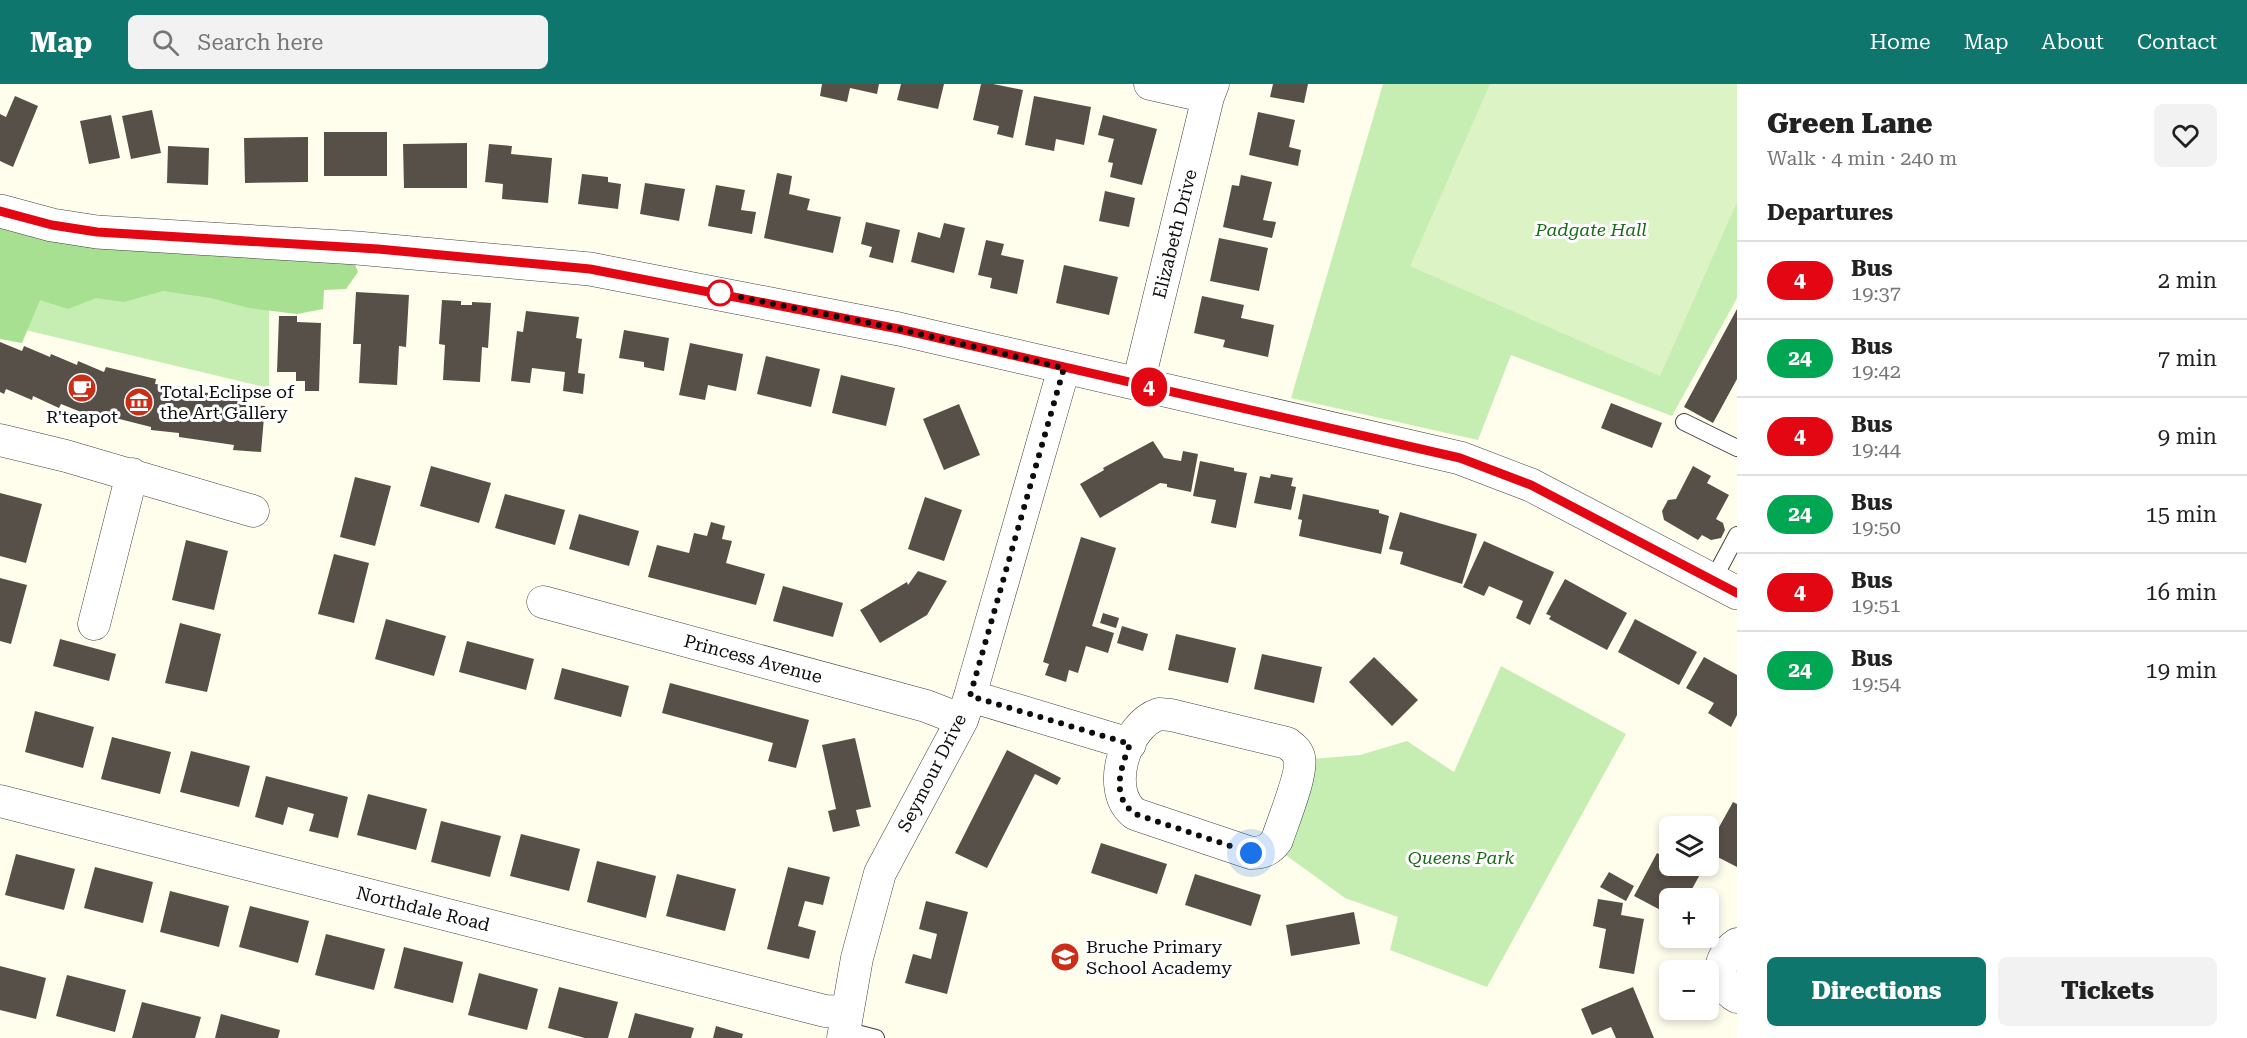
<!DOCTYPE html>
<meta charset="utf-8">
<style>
body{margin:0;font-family:"Roboto Serif",serif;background:#f2f2f2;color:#222;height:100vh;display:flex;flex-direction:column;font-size:22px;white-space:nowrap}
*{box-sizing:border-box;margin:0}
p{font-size:20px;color:#767676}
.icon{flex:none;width:33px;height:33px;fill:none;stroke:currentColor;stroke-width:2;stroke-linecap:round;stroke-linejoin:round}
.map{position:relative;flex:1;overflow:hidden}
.drawer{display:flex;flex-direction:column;background:#fff;width:510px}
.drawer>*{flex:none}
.badge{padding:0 12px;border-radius:20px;font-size:21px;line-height:39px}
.controls{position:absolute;left:1659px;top:732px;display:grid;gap:12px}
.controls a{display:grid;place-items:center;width:60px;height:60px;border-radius:9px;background:#fff;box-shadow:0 3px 9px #0003;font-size:30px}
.you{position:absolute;width:30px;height:30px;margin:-15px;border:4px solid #fff;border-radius:50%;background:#1a73e8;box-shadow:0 0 0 9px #1a73e833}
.map>.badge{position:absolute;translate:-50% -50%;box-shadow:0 0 0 3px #fff}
h2{padding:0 30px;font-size:22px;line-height:54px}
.round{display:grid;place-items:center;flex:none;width:63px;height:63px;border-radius:9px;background:#f2f2f2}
.summary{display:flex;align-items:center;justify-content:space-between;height:102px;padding:0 30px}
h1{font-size:28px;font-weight:800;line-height:45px}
.cta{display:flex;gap:12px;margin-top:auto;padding:12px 30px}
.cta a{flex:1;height:69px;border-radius:9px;background:#0f766e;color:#fff;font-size:24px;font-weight:800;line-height:69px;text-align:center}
.cta a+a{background:#f2f2f2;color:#222}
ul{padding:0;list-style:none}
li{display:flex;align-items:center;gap:18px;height:78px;padding:0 30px;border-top:2px solid #e0e0e0}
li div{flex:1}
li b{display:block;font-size:22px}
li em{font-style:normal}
li .badge{min-width:66px;font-weight:700;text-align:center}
header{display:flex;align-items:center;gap:36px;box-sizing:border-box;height:84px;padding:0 30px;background:#0f766e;color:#fff}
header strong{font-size:28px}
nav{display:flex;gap:33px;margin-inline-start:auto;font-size:21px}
.search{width:420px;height:54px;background:#f2f2f2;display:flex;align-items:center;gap:15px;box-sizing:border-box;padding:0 21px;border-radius:9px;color:#767676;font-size:22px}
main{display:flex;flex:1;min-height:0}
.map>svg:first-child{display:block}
.green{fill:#c7eeb2}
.forest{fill:#a6e090}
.pitch{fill:#dcf4c5}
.building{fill:#575048}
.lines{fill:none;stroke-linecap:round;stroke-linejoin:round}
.service-casing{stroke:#404040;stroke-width:18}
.minor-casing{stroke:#404040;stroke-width:33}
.tertiary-casing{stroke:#404040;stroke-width:34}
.service{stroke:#fff;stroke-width:16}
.minor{stroke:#fff;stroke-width:32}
.tertiary{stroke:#fff;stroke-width:33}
.line-casing{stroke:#fff;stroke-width:14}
.line{stroke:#e30613;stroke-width:9}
.walk{stroke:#0d0d0d;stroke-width:6;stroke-dasharray:0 10.8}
.stop-dot{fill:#fff;stroke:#e30613;stroke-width:3}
.labels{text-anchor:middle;stroke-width:6;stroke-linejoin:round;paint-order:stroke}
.park-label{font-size:18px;font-style:italic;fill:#1a6b17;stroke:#fff}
.street-label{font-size:18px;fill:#0d0d0d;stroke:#fff}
.poi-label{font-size:18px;fill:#0d0d0d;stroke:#fff;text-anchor:start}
</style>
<header>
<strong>Map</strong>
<div class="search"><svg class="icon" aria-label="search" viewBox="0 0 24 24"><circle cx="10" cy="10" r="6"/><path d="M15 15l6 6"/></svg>Search here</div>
<nav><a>Home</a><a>Map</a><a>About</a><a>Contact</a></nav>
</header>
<main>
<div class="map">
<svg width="1737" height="954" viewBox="0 0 1737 954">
<rect width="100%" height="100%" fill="#fffeed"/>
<path class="green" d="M1383 0H1737V214L1672 332 1511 271 1478 356 1291 314Z
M0 151 269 181V304L0 240Z
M1501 582 1626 650 1487 903 1390 866 1398 833 1345 814 1280 767 1312 675 1360 671 1407 657 1454 688Z"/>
<path class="forest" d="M0 133 347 160 358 188 346 205 324 206 323 225 297 230 249 224 211 214 163 207 124 218 96 214 68 225 40 216 22 259 0 255Z"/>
<path class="pitch" d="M1490 0H1737V118L1660 292 1410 182Z"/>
<path class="building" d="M822 0H879L877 10 850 4 847 18 820 12Z
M901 0H944L938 25 897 16Z
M981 0H993L1023 6 1013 54 997 50 999 42 973 36Z
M1273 0H1308L1304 19 1270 13Z
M15 12 38 22 13 83 0 77V30L6 33Z
M1034 12 1091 23 1084 61 1056 55 1054 67 1025 61Z
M152 26 161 69 131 75 122 32Z
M1258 28 1295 36 1289 63 1301 66 1298 82 1249 71Z
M111 31 120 74 89 80 80 37Z
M1103 31 1157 45 1142 101 1110 93 1113 79 1108 78 1114 55 1098 51Z
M324 48H387V92H324Z
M308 53V98L245 99 244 54Z
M467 59V104H404L403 60Z
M489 60 512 62 511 70 552 74 548 119 502 115 503 100 485 98Z
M168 62 209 64 208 101 167 99Z
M777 89 792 92 789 110 810 115 807 126 841 133 833 169 764 154Z
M582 90 608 93V98L621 100 618 125 578 120Z
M1241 91 1272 98 1263 136 1276 138 1272 154 1223 143 1232 101 1239 102Z
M645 99 685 105 679 137 640 130Z
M716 101 745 106 741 126 756 128 752 150 708 142Z
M1105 107 1135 114 1129 143 1099 137Z
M866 138 900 146 893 179 869 173 872 163 861 160Z
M944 139 965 144 954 189 911 178 918 148 940 154Z
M1219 154 1268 164 1259 207 1210 197Z
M986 156 1004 160 1001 171 1024 176 1017 210 990 204 992 194 978 191Z
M1064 181 1118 193 1109 231 1056 219Z
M356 208 409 211 406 263 399 262 397 301 359 299 361 260H353Z
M1202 212 1244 221 1241 234 1274 241 1268 273 1223 263 1225 256 1194 249Z
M442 216 461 217V221H472V218L491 219 488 264 482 263 480 298 443 296 445 261 439 260Z
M1737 225V295L1713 339 1684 323Z
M526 227 579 233 576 254 582 255 578 289 585 290 583 310 563 307 565 288 532 284 530 299 511 297 517 247 523 248Z
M279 232H297V238L321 239 319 307H305V297H296V288H277Z
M624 246 669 254 664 287 644 283V278L619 274Z
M0 258 22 267 24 262 50 273 51 270 77 281 78 277 104 288 106 283 156 295 155 300 183 303V307L210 309V313L238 315 237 320 265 322 261 368 233 366 234 361 179 353V349L151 346V343L88 327 86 330 61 320 59 324 33 312 32 316 6 305 4 310 0 308Z
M690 259 743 270 736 307 708 301 705 316 679 311Z
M766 272 820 285 811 323 757 310Z
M841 291 895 304 886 342 832 329Z
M1611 319 1662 339 1652 364 1601 344Z
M959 320 980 371 944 386 923 335Z
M1153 357 1164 374 1181 377 1183 367 1198 370 1191 408 1167 403V400L1160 399 1100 434 1080 400 1104 386 1103 384Z
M1200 377 1234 384V387L1247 389 1236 444 1211 439 1216 416 1193 412Z
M431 382 491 399 479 439 420 422Z
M1693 382 1711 392 1707 399 1729 411 1716 435 1723 439 1725 446 1721 454 1711 456 1702 451 1698 456 1664 436 1662 427 1668 416 1676 415Z
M1271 390 1293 394 1291 402 1296 403 1291 426 1254 419 1260 392 1270 394Z
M355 393 391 402 375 462 340 453Z
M0 409 42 420 26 479 0 472Z
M505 410 565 426 555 461 495 444Z
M1303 410 1379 426V429L1389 432 1381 470 1299 452 1302 436 1298 435Z
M925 413 962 426 944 477 908 465Z
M1400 428 1477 450 1462 500 1400 480 1403 468 1389 465Z
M579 430 639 447 629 482 569 465Z
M711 438 725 442 722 455 732 457 726 479 765 490 756 521 648 493 657 461 689 469 694 449 707 452Z
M1081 453 1116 464 1092 542 1114 549 1108 569 1086 562 1078 589 1069 586 1066 598 1045 591 1049 580 1043 578Z
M186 456 228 467 214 526 172 516Z
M1484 457 1554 488 1530 541 1516 534 1523 517 1489 502 1484 512 1463 503Z
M334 470 369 479 354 539 318 530Z
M918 487 947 497 927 531 880 559 860 526 907 498 908 501Z
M0 494 27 501 11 560 0 557Z
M1565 495 1627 529 1607 566 1549 535 1551 532 1546 530Z
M783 502 843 519 833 553 773 537Z
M1103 529 1119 534 1116 544 1100 539Z
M386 535 446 552 434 592 375 575Z
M1635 535 1697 568 1679 601 1618 568Z
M180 539 221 550 207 608 165 599Z
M1122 542 1148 550 1143 567 1117 559Z
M1176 550 1236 564 1228 599 1168 586Z
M60 555 116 570 109 597 53 582Z
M467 557 534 575 526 606 459 588Z
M1262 570 1322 583 1314 619 1254 605Z
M1374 573 1418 616 1392 642 1349 598Z
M1704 573 1737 591V631L1731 643 1708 629 1714 619 1686 604Z
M562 584 629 602 621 633 554 615Z
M670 599 809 636 796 684 768 677 773 659 662 629Z
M35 627 94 643 83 684 25 668Z
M112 653 171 668 160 710 101 695Z
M855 654 871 723 856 726 860 742 833 748 828 727 836 725 822 661Z
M1007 666 1061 694 1057 701 1035 690 987 784 955 769Z
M191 667 250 682 239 723 180 708Z
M266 692 348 713 338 754 309 747 314 730 288 723 283 741 255 733Z
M368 710 427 725 416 766 357 751Z
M1733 718 1737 720V783L1708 768V763Z
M441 737 501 752 490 793 431 778Z
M521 750 580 765 569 807 510 792Z
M1101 759 1167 780 1157 810 1091 789Z
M1657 769 1668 775 1670 771V782H1696L1703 785 1687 814H1670V831L1634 812Z
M16 770 75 785 64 826 5 811Z
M597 777 656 792 646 834 587 818Z
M95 783 153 798 143 839 84 824Z
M788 783 830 793 823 821 805 817 798 842 816 847 809 875 767 865Z
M1609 788 1634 802 1626 817 1600 803Z
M677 790 736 805 725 847 666 832Z
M1195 790 1261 811 1251 842 1185 821Z
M170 807 229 822 219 863 160 848Z
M1598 815 1623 819 1621 831 1644 835 1634 890 1599 884 1606 845 1593 842Z
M926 817 968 828 947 910 905 899 913 870 931 875 937 850 919 845Z
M250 822 309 837 298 879 239 863Z
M1354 828 1360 860 1291 872 1286 841Z
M326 850 385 865 374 906 315 891Z
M404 863 463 878 453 919 394 904Z
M0 882 46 894 36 935 0 926Z
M479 889 538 905 527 946 468 931Z
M67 891 126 906 115 948 56 932Z
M559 903 618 918 608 954H585L548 944Z
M1633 903 1654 954H1616L1611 943 1592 951 1581 925Z
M142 918 201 933 195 954H132Z
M635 929 694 944 691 954H628Z
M221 930 280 946 278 954H215Z
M716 942 743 950 742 954H713Z"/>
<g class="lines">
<g class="service-casing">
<path id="service" d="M1684 338 1737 364
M1713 496 1737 451
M845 946 876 954"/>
</g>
<g class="minor-casing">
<path id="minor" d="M1150 0 1208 13
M1138 300 1208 13 1213 0
M0 356 66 372 253 427
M543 518 926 622 962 636
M94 540 132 390
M970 612 1130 660
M1159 630 1171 631 1287 659C1292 663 1297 666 1299 673 1304 687 1282 740 1277 756 1270 766 1263 769 1251 769L1135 730C1104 707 1125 641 1159 630Z
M0 717 825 927 847 928
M1737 860C1716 874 1715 900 1737 913
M843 954 857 874 880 789 962 636 970 612 1064 284"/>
</g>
<g class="tertiary-casing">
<path id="tertiary" d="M0 127 52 141 97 148 357 164 590 185 899 245 1460 374 1531 401 1737 509"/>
</g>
<use href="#service" class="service"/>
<use href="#minor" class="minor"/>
<use href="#tertiary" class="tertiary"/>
</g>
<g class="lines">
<g class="line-casing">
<path id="line" d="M0 127 52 141 97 148 378 165 590 185 899 245 1460 374 1531 401 1737 509"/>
</g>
<use href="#line" class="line"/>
<path class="walk" d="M720 209 899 245 1064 284 970 612 1130 660C1121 684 1110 712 1135 730L1251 769"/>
</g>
<defs>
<g id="cafe-disc" transform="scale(1.5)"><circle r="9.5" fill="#cb2d17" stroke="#fff"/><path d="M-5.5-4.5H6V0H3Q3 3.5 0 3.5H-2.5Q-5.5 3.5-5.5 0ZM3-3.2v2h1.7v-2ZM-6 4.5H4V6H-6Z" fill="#fff"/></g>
<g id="museum-disc" transform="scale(1.5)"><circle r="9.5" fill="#cb2d17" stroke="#fff"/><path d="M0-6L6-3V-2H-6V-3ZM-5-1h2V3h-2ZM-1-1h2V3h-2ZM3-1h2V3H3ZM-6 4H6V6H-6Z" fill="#fff"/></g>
<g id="school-disc" transform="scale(1.5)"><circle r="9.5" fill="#cb2d17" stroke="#fff"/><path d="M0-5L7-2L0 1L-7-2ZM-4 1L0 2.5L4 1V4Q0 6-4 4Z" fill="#fff"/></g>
</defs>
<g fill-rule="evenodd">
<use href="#cafe-disc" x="82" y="304"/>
<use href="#museum-disc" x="139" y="318"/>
<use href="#school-disc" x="1065" y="873"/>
</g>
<circle class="stop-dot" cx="720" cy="209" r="12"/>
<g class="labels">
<g class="park-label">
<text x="1591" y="152">Padgate Hall</text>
<text x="1461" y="780">Queens Park</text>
</g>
<g class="street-label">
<text transform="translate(1175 150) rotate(-76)" y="6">Elizabeth Drive</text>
<text transform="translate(753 575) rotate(15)" y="6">Princess Avenue</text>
<text transform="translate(932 689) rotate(-63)" y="6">Seymour Drive</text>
<text transform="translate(423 825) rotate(14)" y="6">Northdale Road</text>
</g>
<g class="poi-label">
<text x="160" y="314">Total Eclipse of<tspan x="160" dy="21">the Art Gallery</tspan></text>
<text x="82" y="339" text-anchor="middle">R'teapot</text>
<text x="1086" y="869">Bruche Primary<tspan x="1086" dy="21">School Academy</tspan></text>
</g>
</g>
</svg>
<div class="controls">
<a><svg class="icon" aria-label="layers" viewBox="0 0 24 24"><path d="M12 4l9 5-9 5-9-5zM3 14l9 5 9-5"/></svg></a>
<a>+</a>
<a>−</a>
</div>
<div class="you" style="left:1251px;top:769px"></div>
<b class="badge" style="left:1149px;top:303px;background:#e30613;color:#fff">4</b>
</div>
<section class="drawer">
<div class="summary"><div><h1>Green Lane</h1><p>Walk · 4 min · 240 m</p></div><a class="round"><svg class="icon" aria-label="heart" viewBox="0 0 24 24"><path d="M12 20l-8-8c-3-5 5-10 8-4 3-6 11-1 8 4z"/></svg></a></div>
<h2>Departures</h2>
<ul>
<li><span class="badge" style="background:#e30613;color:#fff">4</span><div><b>Bus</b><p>19:37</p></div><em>2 min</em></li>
<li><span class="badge" style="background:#00a651;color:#fff">24</span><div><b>Bus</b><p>19:42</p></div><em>7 min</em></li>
<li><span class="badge" style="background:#e30613;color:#fff">4</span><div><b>Bus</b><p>19:44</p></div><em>9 min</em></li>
<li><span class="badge" style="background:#00a651;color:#fff">24</span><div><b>Bus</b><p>19:50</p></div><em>15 min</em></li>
<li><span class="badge" style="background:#e30613;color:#fff">4</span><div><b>Bus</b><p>19:51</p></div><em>16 min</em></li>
<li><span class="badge" style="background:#00a651;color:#fff">24</span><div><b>Bus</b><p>19:54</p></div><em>19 min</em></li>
</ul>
<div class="cta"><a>Directions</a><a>Tickets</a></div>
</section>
</main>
